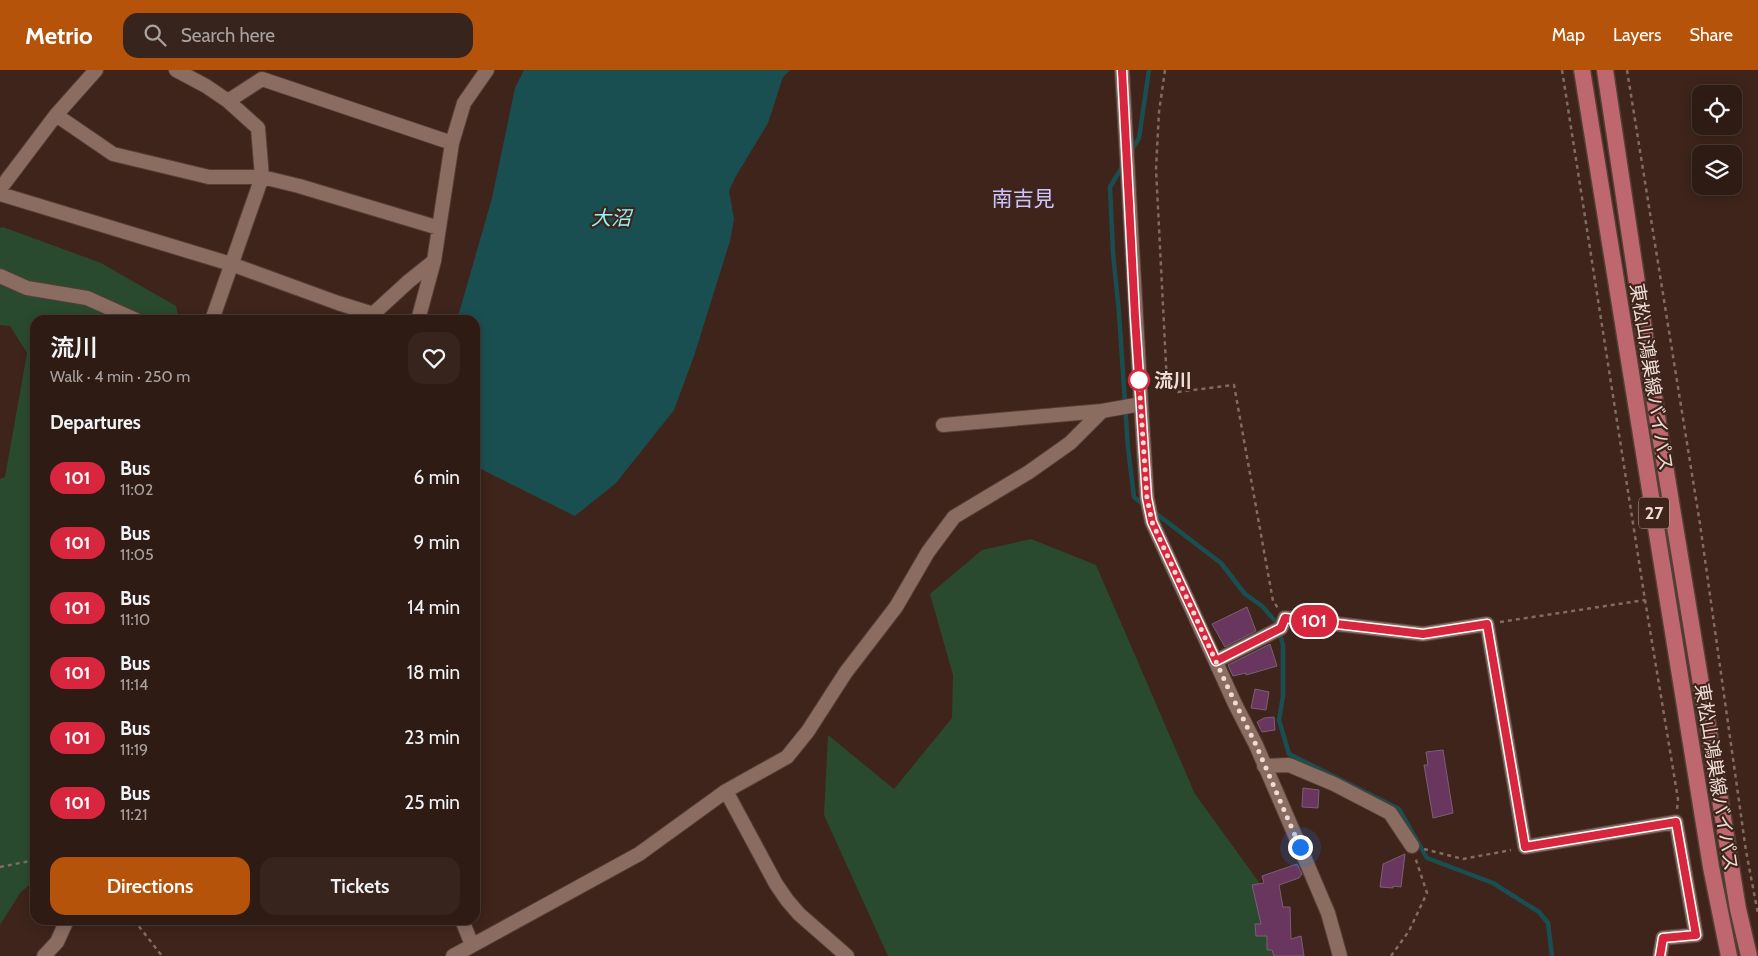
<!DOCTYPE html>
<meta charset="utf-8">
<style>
body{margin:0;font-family:Cabin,"Noto Sans JP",sans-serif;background:#36241d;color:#f1f3f6;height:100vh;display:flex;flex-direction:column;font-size:19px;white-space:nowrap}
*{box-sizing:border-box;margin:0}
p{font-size:16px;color:#a7a1a0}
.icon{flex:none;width:28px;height:28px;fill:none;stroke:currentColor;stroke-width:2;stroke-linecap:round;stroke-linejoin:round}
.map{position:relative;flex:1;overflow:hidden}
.panel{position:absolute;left:30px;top:245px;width:450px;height:610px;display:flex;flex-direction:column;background:#2e1b14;border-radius:15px;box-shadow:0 2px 12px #0003,0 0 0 1px #493934}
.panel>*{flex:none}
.badge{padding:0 10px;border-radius:16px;font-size:18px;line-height:32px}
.buttons{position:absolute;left:1692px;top:15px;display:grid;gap:10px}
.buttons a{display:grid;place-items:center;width:50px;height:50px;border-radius:10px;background:#2e1b14;box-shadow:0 2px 12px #0003,0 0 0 1px #493934;font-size:25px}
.you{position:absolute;width:25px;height:25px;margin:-12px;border:4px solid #fff;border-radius:50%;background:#1a73e8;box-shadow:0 0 0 8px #1a73e833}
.map>.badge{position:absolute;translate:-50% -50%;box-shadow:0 0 0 2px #fff}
h2{padding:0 20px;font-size:19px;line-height:45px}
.round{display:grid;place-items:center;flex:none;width:52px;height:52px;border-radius:15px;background:#36241d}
.headline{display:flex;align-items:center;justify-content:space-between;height:85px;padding:0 20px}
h1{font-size:24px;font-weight:600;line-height:38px}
.button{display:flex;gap:10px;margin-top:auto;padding:10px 20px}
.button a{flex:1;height:58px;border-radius:15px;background:#b45309;color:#fff;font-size:20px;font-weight:600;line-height:58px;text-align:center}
.button a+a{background:#36241d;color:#f1f3f6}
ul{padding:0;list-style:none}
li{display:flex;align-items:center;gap:15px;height:65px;padding:0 20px}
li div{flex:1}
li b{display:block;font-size:19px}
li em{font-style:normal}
li .badge{min-width:55px;font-weight:700;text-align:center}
header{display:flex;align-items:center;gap:30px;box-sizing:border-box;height:70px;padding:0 25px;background:#b45309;color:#fff}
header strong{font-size:24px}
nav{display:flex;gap:28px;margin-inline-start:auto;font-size:18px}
.search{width:350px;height:45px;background:#36241d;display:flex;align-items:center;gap:12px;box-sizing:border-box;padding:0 18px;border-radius:15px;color:#a7a1a0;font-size:19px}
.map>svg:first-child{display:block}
.green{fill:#2a4a2f}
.water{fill:#1a4f52}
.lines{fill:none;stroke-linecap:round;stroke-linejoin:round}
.stream{stroke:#1a4f52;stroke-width:4.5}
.building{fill:#68365e;stroke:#7a6074}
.minor-casing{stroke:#543f37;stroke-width:16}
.major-casing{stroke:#543f37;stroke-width:19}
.path{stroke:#826b63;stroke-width:2.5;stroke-dasharray:4 4;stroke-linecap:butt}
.minor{stroke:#8b6c61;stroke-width:14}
.major{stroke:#bf676e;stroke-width:16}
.line-casing{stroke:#fff;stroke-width:11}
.line{stroke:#d7263d;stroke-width:8}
.walk{stroke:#eedcd6;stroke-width:5;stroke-dasharray:0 9}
.stop-dot{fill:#fff;stroke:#d7263d;stroke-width:2.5}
.labels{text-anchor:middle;stroke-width:4.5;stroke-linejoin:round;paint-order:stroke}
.shield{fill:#3e241b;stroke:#b9a59e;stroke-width:1}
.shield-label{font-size:18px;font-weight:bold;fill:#eedcd6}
.street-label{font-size:19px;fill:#eedcd6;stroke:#3e241b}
.stop-label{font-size:19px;font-weight:bold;fill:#eedcd6;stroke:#3e241b;text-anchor:start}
.water-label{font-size:20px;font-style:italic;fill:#8ef5fb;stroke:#3e241b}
.quarter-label{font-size:21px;fill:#ccc5fe;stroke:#3e241b}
</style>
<header>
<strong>Metrio</strong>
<div class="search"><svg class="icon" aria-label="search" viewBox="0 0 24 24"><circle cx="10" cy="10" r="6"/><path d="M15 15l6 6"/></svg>Search here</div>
<nav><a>Map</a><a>Layers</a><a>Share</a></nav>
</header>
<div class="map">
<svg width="1758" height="886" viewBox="0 0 1758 886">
<rect width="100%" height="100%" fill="#3e241b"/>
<path class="green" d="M3 157 101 193 176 236 179 250H35V810L20 823 0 855V409L5 407 27 283 10 256 0 255V158Z
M1031 469 1096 495 1195 724 1274 833 1283 886H888L824 745 828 665 894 719 952 648 953 605 930 524 982 480Z"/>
<path class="water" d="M524 0H790L783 7 768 53 736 106 729 121 734 149 730 171 694 286 674 340 616 413 575 446 475 396V250H457L492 128 515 18Z"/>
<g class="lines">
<path class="stream" d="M1131 81 1139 68 1149 0
M1124 94 1110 117 1113 183 1119 243 1128 378 1134 427 1144 435
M1154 442 1221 493 1245 524 1262 536 1276 552 1283 575V626L1279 650 1289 684 1399 739 1427 788 1493 813 1539 842 1548 853 1552 886"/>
</g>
<path class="building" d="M1247 537 1256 561 1225 577 1212 554Z
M1270 574 1277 596 1246 605V603L1233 606 1228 595Z
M1255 619 1269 622 1266 640 1251 638Z
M1274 647 1275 660 1262 662 1257 652 1264 648Z
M1443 680 1453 743 1433 748 1424 695H1428L1426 682Z
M1303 718 1319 720 1318 738 1302 737Z
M1405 784 1401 817 1393 816V818L1380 817 1383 794Z
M1297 794 1302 804 1299 808 1279 815 1283 837H1290L1291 869 1301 866 1304 886H1274L1272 880H1267V866H1256L1255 854H1261L1252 815 1264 813 1262 806Z"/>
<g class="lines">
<g class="minor-casing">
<path id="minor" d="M176 0 206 16 228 31 262 9 452 73
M1122 0 1141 334 1147 428 1152 452 1235 634 1256 675 1288 749 1328 843 1340 886
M56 45 113 84 209 107H262L299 116 439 158
M0 119 56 45 96 0
M0 124 231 194 338 233 373 244 409 211 434 191
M0 206 27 218 87 228 136 250
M212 250 262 107 258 58 228 31
M418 250 434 191 452 73 464 33 487 0
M943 355 1102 341
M1216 591 1281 558 1285 548 1423 564 1487 554 1525 777 1676 752 1696 865 1663 868 1660 886
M1264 696 1289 695 1334 714 1390 743 1412 776
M726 721 776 814 787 830 799 844 847 886
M462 850 472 875
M44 886 57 872 67 850
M453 886 639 784 726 721 787 687 808 661 846 602 896 537 928 482 954 447 1029 402 1070 373 1102 341 1141 334"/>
</g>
<g class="major-casing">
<path id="major" d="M1582 0 1711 797 1729 886
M1605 0 1658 353 1738 839 1749 886"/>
</g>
<path class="path" d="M1165 0 1159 42 1156 99 1167 314 1178 322 1234 315 1273 531 1278 538
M1562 0 1645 530 1678 729 1677 739
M1627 0 1700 454 1746 781 1758 844
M1500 552 1645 530
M1424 779 1463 789 1511 780
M0 797 35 790
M134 850 162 886
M1391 886 1409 861 1427 823 1415 787"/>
<use href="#minor" class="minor"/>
<use href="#major" class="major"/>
</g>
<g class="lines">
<g class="line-casing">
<path id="line" d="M1122 0 1135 247 1147 428 1152 452 1216 591 1281 558 1285 548 1423 564 1487 554 1525 777 1676 752 1696 865 1663 868 1660 886"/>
</g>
<use href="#line" class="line"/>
<path class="walk" d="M1139 310 1147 428 1152 452 1229 620 1256 675 1300 777"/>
</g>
<circle class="stop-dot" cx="1139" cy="310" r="10"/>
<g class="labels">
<rect class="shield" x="1639" y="427.5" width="30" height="31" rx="4"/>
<g class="shield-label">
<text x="1654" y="449">27</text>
</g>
<g class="street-label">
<text transform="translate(1652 307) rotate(81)" y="7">東松山鴻巣線バイパス</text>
<text transform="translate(1717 707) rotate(81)" y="7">東松山鴻巣線バイパス</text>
</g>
<g class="stop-label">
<text x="1154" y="317">流川</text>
</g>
<g class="water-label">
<text x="611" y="155">大沼</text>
</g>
<g class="quarter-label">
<text x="1023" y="136">南吉見</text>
</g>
</g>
</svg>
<div class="buttons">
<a><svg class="icon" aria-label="locate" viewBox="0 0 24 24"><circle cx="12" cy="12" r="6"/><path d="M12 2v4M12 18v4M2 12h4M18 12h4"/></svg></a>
<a><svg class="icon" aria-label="layers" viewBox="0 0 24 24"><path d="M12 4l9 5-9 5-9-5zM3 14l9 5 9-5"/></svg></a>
</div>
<div class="you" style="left:1300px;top:777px"></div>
<b class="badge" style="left:1314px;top:551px;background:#d7263d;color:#fff">101</b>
<section class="panel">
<div class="headline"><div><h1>流川</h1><p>Walk · 4 min · 250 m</p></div><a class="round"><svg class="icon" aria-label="heart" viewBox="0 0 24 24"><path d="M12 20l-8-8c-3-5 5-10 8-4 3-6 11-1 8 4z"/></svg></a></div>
<h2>Departures</h2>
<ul>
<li><span class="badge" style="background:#d7263d;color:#fff">101</span><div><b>Bus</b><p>11:02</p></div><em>6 min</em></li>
<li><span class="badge" style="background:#d7263d;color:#fff">101</span><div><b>Bus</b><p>11:05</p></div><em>9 min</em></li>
<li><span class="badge" style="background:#d7263d;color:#fff">101</span><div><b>Bus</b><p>11:10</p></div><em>14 min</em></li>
<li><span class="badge" style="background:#d7263d;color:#fff">101</span><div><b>Bus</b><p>11:14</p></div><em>18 min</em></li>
<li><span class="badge" style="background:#d7263d;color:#fff">101</span><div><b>Bus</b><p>11:19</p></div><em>23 min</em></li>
<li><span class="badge" style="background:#d7263d;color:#fff">101</span><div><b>Bus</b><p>11:21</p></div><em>25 min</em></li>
</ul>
<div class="button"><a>Directions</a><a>Tickets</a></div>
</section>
</div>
